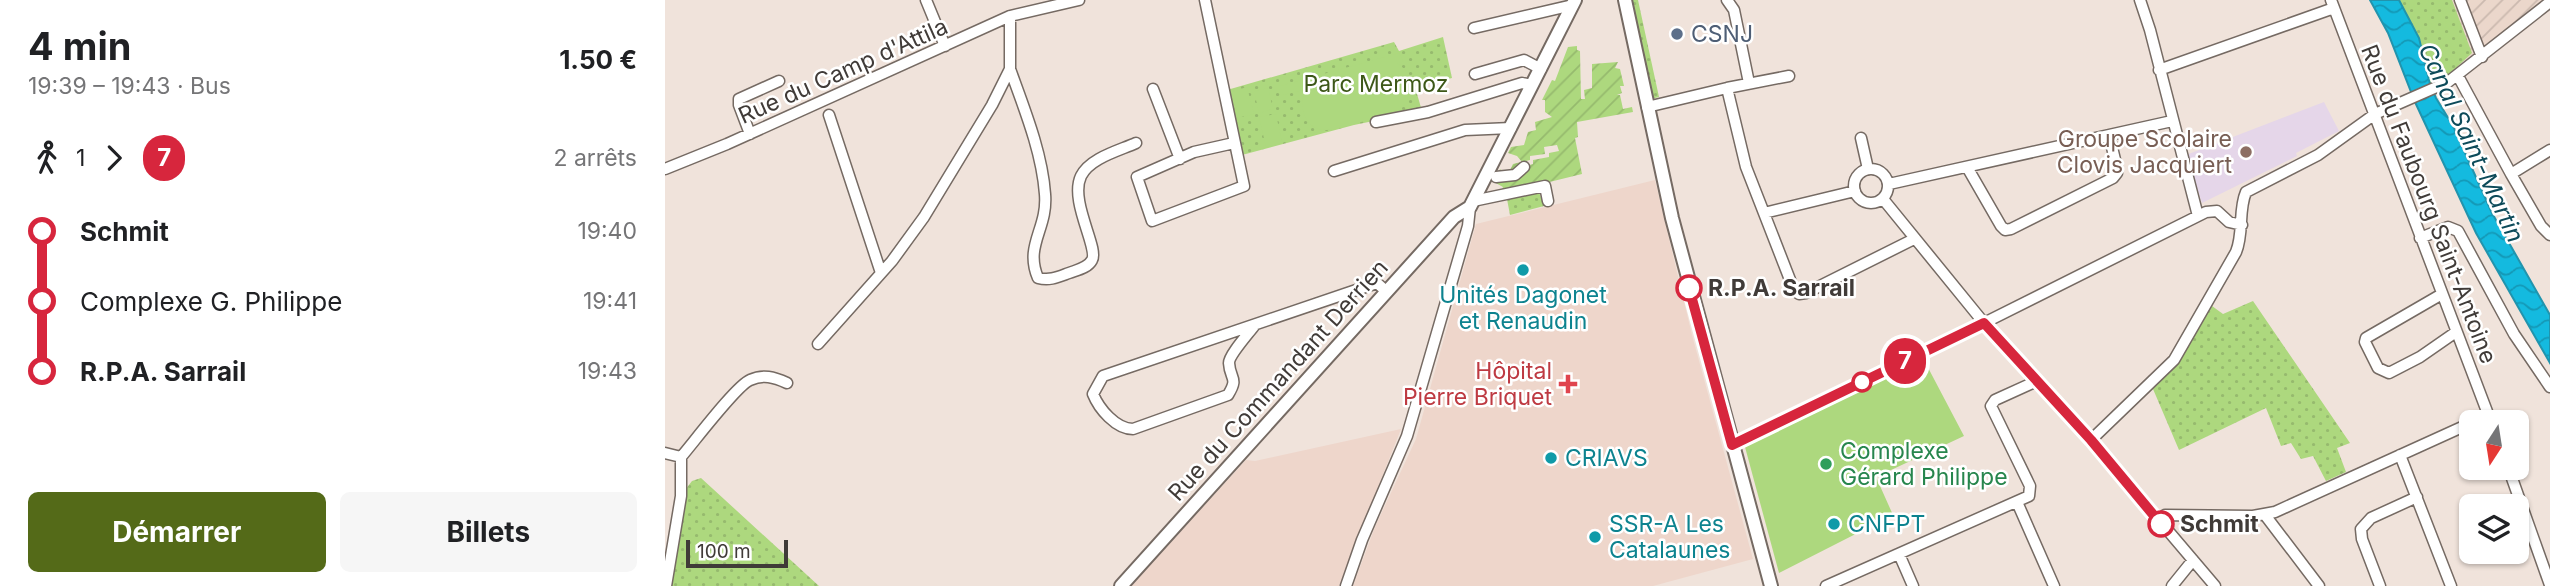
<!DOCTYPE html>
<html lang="fr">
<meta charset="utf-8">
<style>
body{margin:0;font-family:Inter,sans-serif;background:#f6f6f6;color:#202124;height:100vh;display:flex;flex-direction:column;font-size:26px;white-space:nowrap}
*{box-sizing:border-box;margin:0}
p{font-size:23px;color:#757577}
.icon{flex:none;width:38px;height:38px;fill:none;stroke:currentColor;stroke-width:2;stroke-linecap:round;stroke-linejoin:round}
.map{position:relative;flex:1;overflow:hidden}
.side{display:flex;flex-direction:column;background:#fff;width:665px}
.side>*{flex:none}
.badge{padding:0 14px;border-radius:23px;font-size:24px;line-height:46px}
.needle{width:46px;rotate:192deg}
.buttons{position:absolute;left:1794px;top:410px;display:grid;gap:14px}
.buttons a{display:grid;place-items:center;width:70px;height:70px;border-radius:10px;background:#fff;box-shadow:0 2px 5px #0004;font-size:35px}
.scale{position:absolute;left:21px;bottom:18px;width:102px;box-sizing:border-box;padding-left:7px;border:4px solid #403b38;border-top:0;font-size:19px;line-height:24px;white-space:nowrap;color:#403b38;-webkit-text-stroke:5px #fff;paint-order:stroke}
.map>.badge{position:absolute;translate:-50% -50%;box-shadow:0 0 0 4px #fff}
.legs{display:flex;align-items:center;gap:10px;height:77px;padding:0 28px;font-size:23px}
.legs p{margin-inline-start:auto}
.head{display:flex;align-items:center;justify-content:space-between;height:119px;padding:0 28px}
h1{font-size:38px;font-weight:700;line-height:52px}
.action{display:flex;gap:14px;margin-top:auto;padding:14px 28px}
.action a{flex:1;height:80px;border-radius:10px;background:#546a18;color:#fff;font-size:28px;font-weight:700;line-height:80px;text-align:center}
.action a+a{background:#f6f6f6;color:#202124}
ul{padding:0 28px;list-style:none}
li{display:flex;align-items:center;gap:24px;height:70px;font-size:26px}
li i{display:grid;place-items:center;width:10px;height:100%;margin:0 9px;background:currentColor}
li i::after{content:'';width:18px;height:18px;margin:-9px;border:5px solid;border-radius:50%;background:#fff}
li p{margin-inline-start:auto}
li:first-child i{background:linear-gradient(#0000 50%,currentColor 0)}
li:last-child i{background:linear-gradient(currentColor 50%,#0000 0)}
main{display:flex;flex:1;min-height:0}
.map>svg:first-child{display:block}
.industrial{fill:url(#industrial-furrows)}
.education{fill:#e5d6e9}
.medical{fill:#eed6cb}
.grass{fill:url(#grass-dots)}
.garden{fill:url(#garden-furrows)}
.pitch{fill:#add87e}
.water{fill:url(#water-waves);stroke:#2194ad;stroke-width:2}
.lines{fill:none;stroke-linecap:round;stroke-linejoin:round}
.minor-casing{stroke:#756a63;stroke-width:13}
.major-casing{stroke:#756a63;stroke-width:16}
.minor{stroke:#fff;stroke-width:10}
.major{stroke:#fff;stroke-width:12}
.line-1-casing{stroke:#fff;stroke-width:16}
.line-1{stroke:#d7263d;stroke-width:10}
.service-dot{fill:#5c6f8a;stroke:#fff;stroke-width:2.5}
.education-dot{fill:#8d6e63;stroke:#fff;stroke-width:2.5}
.culture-dot{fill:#0f9aa8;stroke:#fff;stroke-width:2.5}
.stop-1-dot{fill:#fff;stroke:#d7263d;stroke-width:3.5}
.health-dot{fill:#e0444e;stroke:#fff;stroke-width:2.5}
.leisure-dot{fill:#2e9e5b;stroke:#fff;stroke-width:2.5}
.labels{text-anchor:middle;stroke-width:5;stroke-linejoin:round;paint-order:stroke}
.service-label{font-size:23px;fill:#4e5e75;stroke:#fff;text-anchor:start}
.street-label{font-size:23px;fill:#403b38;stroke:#fff}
.park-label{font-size:23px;fill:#3d5818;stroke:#fff}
.education-label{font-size:23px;fill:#785e54;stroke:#fff;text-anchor:end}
.stop-label{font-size:23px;font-weight:bold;fill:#403b38;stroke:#fff;text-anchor:start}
.culture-label{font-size:23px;fill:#0d838f;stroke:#fff;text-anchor:start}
.health-label{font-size:23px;fill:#be3a42;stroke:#fff;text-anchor:end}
.leisure-label{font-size:23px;fill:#27864d;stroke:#fff;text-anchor:start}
.water-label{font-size:24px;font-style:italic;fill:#0d4b5a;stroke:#fff}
</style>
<main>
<section class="side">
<div class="head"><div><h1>4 min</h1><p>19:39 – 19:43 · Bus</p></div><b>1.50 €</b></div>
<div class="legs"><svg class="icon" aria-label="walk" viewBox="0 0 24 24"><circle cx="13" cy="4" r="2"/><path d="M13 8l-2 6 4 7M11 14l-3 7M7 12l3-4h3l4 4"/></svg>1<svg class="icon" aria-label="forward" viewBox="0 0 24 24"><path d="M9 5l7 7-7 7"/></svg><b class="badge" style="background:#d7263d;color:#fff">7</b><p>2 arrêts</p></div>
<ul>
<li><i style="color:#d7263d"></i><b>Schmit</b><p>19:40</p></li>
<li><i style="color:#d7263d"></i><span>Complexe G. Philippe</span><p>19:41</p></li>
<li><i style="color:#d7263d"></i><b>R.P.A. Sarrail</b><p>19:43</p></li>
</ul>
<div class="action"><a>Démarrer</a><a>Billets</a></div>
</section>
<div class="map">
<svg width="1885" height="586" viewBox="0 0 1885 586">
<defs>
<pattern id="industrial-furrows" width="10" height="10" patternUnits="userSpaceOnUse" patternTransform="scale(1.75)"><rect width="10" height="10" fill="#ebd7cb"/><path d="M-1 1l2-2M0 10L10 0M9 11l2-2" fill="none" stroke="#cbb9af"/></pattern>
<pattern id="grass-dots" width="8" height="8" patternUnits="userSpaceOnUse" patternTransform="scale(1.75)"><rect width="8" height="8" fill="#add87e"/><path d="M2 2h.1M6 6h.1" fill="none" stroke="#96ba6e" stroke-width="1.8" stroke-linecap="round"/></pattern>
<pattern id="garden-furrows" width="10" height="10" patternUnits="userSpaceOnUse" patternTransform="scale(1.75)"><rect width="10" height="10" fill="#add87e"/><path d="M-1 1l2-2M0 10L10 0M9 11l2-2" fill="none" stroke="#96ba6e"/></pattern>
<pattern id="water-waves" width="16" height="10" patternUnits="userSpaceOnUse" patternTransform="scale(1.75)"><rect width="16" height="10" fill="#14badf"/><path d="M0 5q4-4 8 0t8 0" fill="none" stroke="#1498b6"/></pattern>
</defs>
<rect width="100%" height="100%" fill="#f0e3db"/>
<path class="industrial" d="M1749 0H1878L1780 78Z"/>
<path class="education" d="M1659 102 1674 131 1631 153 1632 156 1537 203 1521 155Z"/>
<path class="medical" d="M990 180 1027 335 1088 559 988 586H688L710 527 751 439 811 224Z
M736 429 674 586H466L581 460 590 461Z"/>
<path class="grass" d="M966 0H973L994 97 986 99Z
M1734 0H1787L1807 53 1780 78 1765 84 1754 38Z
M778 37 787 78 750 87 757 111 689 125 577 155 562 90 729 42 734 51Z
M874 192 879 206 845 215 842 199Z
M1588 301 1685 443 1672 448 1681 472 1661 481 1648 456 1636 459 1626 443 1616 446 1601 408 1514 450 1488 389 1513 363 1547 306 1558 314Z
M36 478 154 586H5L20 490 27 481Z"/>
<path class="garden" d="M912 46V50L915 51 916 99H920L919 90 927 88V64L953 62 950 68 955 69 959 86H955L957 93 952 95H955L958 109 967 107 968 112 912 122 913 137 910 138 917 174 835 194 838 187 829 182 835 169 842 176 848 164 856 162 857 167 868 164V160L884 157V153L894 151 892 145 879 147 880 154 865 156V160L857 162 852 156 843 153 846 147 859 145 863 132 871 130 870 122 887 117 880 112V100H877L887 80 890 81 903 47Z"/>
<path class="pitch" d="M734 53 738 61 732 63 743 72C746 81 749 95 742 103 734 112 672 131 660 130 638 129 633 104 641 89L618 95 615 86Z
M582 87 589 114 572 118 565 92Z
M603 88 608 109 594 113 589 91Z
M611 114 617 143 601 147 594 117Z
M1259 360 1299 436 1211 477 1228 515 1114 573 1080 447Z"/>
<path class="water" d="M1705 0H1734L1754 38 1765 84 1771 98 1788 126 1827 213 1885 315V363L1811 233 1750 102 1723 33Z"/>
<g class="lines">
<g class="minor-casing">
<path id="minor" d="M261 0 280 46
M540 0 579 186 487 221 472 177 529 152 569 143
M1062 0 1069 10 1084 83
M1475 0 1485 30 1533 216
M1666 0 1826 422
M1795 0 1817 57
M809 28 908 5
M345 69C359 108 377 152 380 194 383 229 359 245 373 278 385 281 393 277 404 273 412 270 423 268 427 260 434 248 404 201 416 176 425 158 453 151 471 143
M1494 70 1669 8
M810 74 859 60 876 69
M1793 76 1846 174 1876 226 1885 235
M1062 88 1081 167 1129 290 1134 294 1141 293 1249 239
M488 89 515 159
M982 107 1062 88 1124 76
M164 115 216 273
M711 122 763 112 857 83 867 85
M85 134 74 105V99L114 81
M1196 138 1203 169
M1302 167 1336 226 1340 230 1346 229 1448 178 1452 173V168L1444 135
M1189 186a17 17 0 1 1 34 0a17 17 0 1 1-34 0Z
M0 169 62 144 345 16 414 0
M669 171 800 130 846 128
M1846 174 1885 150
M831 177 850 175 859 167
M1224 184 1507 121
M1218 199 1319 323 1426 440 1550 586
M808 201 880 186 883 201
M1099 213 1190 191
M1755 238 1783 227 1793 231 1849 334 1885 387
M1777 294 1701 338 1700 342 1713 368 1724 373 1755 357 1791 332
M589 326C584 333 564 355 564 363 565 380 574 377 563 395L468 429C451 429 434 409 428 394L438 376 712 283 722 292
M153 344 227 261 259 217 327 105 345 69V16
M1426 440 1509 360 1571 252C1579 233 1573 210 1581 192L1653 155 1710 114 1783 82 1885 2
M1067 445 1319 323 1541 212 1552 211 1564 222 1577 225
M0 453 16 457
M1735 455 1786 586
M1843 467 1885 585
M1352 502 1389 586
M1600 515 1654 586
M1493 520 1500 515 1588 516 1610 512 1806 423
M1234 554 1248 586
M1 586 16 496V457C29 442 71 386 85 380 98 374 109 377 122 383
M681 586 697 540 742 436 803 226 805 207
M1161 586 1364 496 1365 486 1326 406 1330 400 1372 381
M1507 586 1528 560
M1715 586 1697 539 1696 529 1706 518 1752 497"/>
</g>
<g class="major-casing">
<path id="major" d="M960 0 1007 218 1106 586
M456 586 789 217 805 207 910 0"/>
</g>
<use href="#minor" class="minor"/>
<use href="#major" class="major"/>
</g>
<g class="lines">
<g class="line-1-casing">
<path id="line-1" d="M1024 288 1067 445 1319 323 1426 440 1496 524"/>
</g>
<use href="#line-1" class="line-1"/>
</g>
<circle class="service-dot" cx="1012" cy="34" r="7"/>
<circle class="education-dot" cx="1581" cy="152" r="7"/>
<g class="culture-dot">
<circle cx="858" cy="270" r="7"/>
<circle cx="886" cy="458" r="7"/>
<circle cx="1169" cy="524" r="7"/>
<circle cx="930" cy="537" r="7"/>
</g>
<g class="stop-1-dot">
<circle cx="1024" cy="288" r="12"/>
<circle cx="1197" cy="382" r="9"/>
<circle cx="1496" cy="524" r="12"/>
</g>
<path class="health-dot" d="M899.5 373.5h7v7h7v7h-7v7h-7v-7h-7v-7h7z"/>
<circle class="leisure-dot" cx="1161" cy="464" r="7"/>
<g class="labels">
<g class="service-label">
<text x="1026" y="42">CSNJ</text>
</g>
<g class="street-label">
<text transform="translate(178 71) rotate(-24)" y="8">Rue du Camp d'Attila</text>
<text transform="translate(1764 204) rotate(69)" y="8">Rue du Faubourg Saint-Antoine</text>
<text transform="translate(613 380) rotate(-48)" y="8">Rue du Commandant Derrien</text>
</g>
<g class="park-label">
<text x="711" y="92">Parc Mermoz</text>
</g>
<g class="education-label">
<text x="1567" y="147">Groupe Scolaire<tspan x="1567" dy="26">Clovis Jacquiert</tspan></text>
</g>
<g class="stop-label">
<text x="1043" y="296">R.P.A. Sarrail</text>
<text x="1515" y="532">Schmit</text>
</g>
<g class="culture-label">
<text x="858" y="303" text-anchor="middle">Unités Dagonet<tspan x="858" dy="26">et Renaudin</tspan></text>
<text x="900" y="466">CRIAVS</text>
<text x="944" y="532">SSR-A Les<tspan x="944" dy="26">Catalaunes</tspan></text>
<text x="1183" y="532">CNFPT</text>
</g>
<g class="health-label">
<text x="887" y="379">Hôpital<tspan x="887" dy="26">Pierre Briquet</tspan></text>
</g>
<g class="leisure-label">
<text x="1175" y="459">Complexe<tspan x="1175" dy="26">Gérard Philippe</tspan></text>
</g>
<g class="water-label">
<text transform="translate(1806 143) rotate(65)" y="8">Canal Saint-Martin</text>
</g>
</g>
</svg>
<div class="buttons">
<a><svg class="needle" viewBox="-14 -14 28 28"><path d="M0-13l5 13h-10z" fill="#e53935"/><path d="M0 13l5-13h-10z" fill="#757577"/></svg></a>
<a><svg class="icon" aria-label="layers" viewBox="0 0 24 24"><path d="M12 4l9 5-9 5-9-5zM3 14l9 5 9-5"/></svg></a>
</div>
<div class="scale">100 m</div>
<b class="badge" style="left:1240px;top:361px;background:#d7263d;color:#fff">7</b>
</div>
</main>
